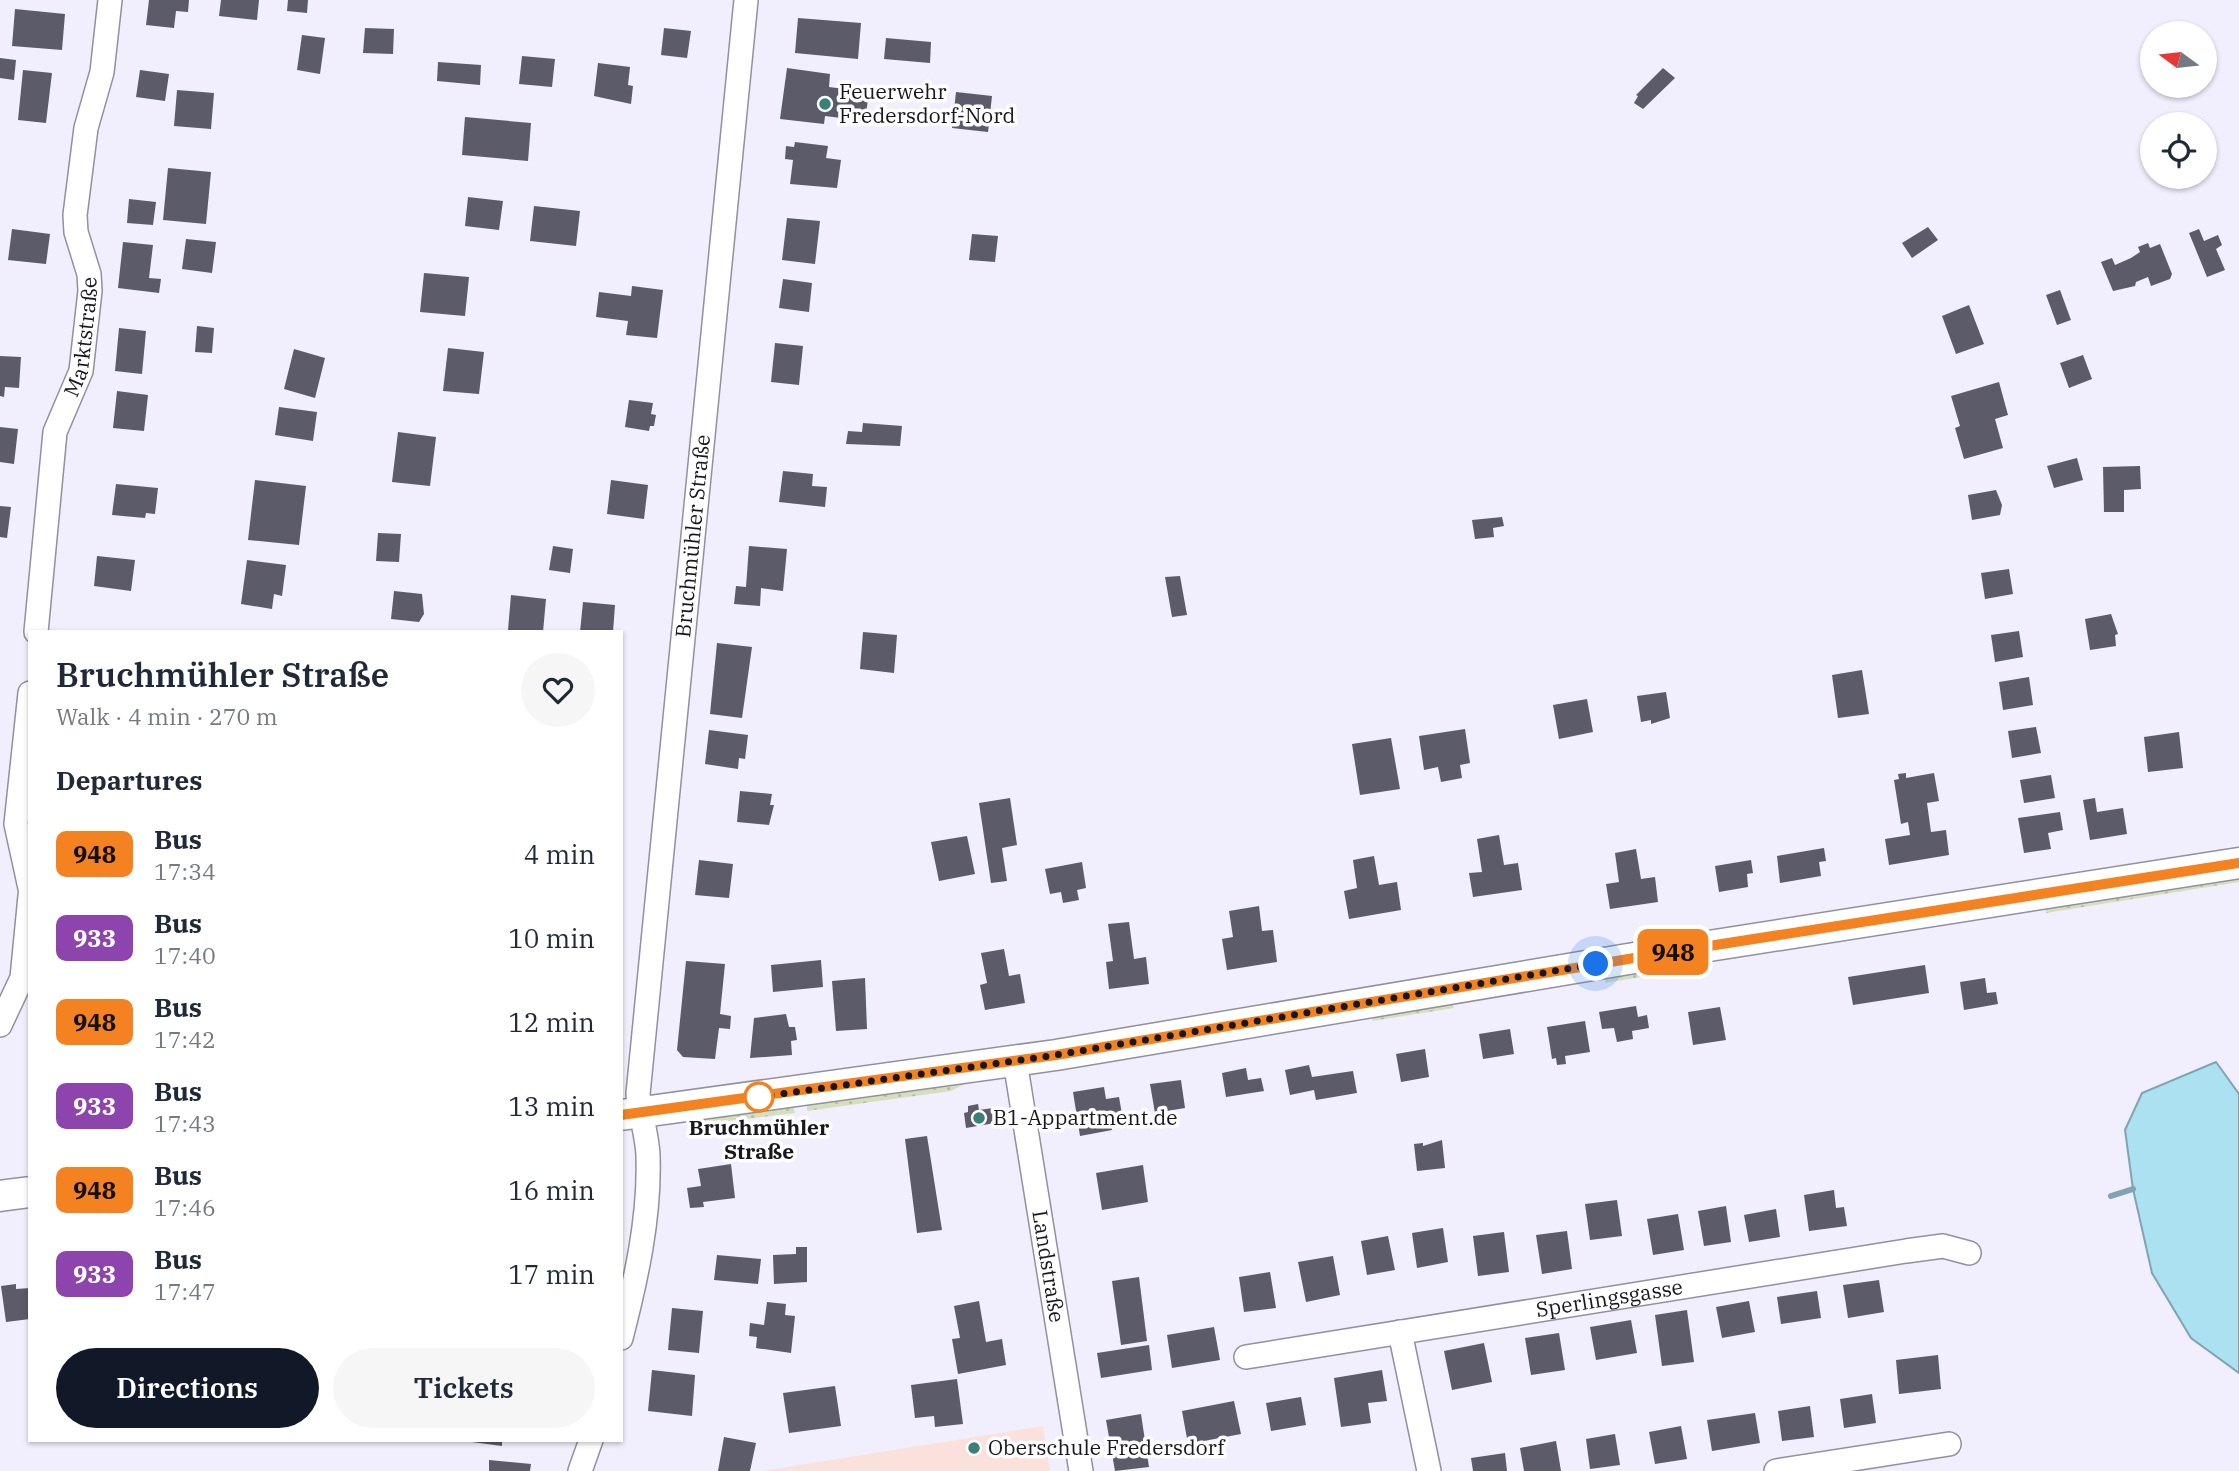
<!DOCTYPE html>
<meta charset="utf-8">
<style>
body{margin:0;font-family:"IBM Plex Serif",serif;background:#f6f6f7;color:#1f2937;height:100vh;display:flex;flex-direction:column;font-size:26px;white-space:nowrap}
*{box-sizing:border-box;margin:0}
p{font-size:23px;color:#747a83}
.icon{flex:none;width:38px;height:38px;fill:none;stroke:currentColor;stroke-width:2;stroke-linecap:round;stroke-linejoin:round}
.map{position:relative;flex:1;overflow:hidden}
.sheet{position:absolute;left:28px;top:630px;width:595px;height:812px;display:flex;flex-direction:column;background:#fff;border-radius:0px;box-shadow:0 2px 5px #0004}
.sheet>*{flex:none}
.badge{padding:0 14px;border-radius:10px;font-size:24px;line-height:46px}
.needle{width:46px;rotate:285deg}
.buttons{position:absolute;left:2140px;top:21px;display:grid;gap:14px}
.buttons a{display:grid;place-items:center;width:77px;height:77px;border-radius:50%;background:#fff;box-shadow:0 2px 5px #0004;font-size:35px}
.you{position:absolute;width:35px;height:35px;margin:-18px;border:5px solid #fff;border-radius:50%;background:#1a73e8;box-shadow:0 0 0 10px #1a73e833}
.map>.badge{position:absolute;translate:-50% -50%;box-shadow:0 0 0 4px #fff}
h2{padding:0 28px;font-size:26px;line-height:63px}
.round{display:grid;place-items:center;flex:none;width:74px;height:74px;border-radius:37px;background:#f6f6f7}
.summary{display:flex;align-items:center;justify-content:space-between;height:119px;padding:0 28px}
h1{font-size:33px;font-weight:600;line-height:52px}
.button{display:flex;gap:14px;margin-top:auto;padding:14px 28px}
.button a{flex:1;height:80px;border-radius:42px;background:#111827;color:#fff;font-size:28px;font-weight:600;line-height:80px;text-align:center}
.button a+a{background:#f6f6f7;color:#1f2937}
ul{padding:0;list-style:none}
li{display:flex;align-items:center;gap:21px;height:84px;padding:0 28px}
li div{flex:1}
li b{display:block;font-size:26px}
li em{font-style:normal}
li .badge{min-width:77px;font-weight:700;text-align:center}
.map>svg:first-child{display:block}
.education{fill:#fbe1db}
.grass{fill:url(#grass-dots)}
.water{fill:#ace1f1;stroke:#80a4b1;stroke-width:2}
.lines{fill:none;stroke-linecap:round;stroke-linejoin:round}
.stream{stroke:#80a4b1;stroke-width:6}
.building{fill:#5c5b69}
.minor-casing{stroke:#92909f;stroke-width:26}
.major-casing{stroke:#92909f;stroke-width:33}
.minor{stroke:#fff;stroke-width:23}
.major{stroke:#fff;stroke-width:30}
.line-casing{stroke:#fff;stroke-width:16}
.line{stroke:#f58220;stroke-width:10}
.walk{stroke:#18171d;stroke-width:7;stroke-dasharray:0 12.6}
.poi-dot{fill:#398079;stroke:#fefefe;stroke-width:2.5}
.stop-dot{fill:#fff;stroke:#f58220;stroke-width:3.5}
.labels{text-anchor:middle;stroke-width:7;stroke-linejoin:round;paint-order:stroke}
.poi-label{font-size:21px;fill:#18171d;stroke:#fefefe;text-anchor:start}
.street-label{font-size:21px;fill:#18171d;stroke:#fefefe}
.stop-label{font-size:21px;font-weight:bold;fill:#18171d;stroke:#fefefe}
</style>
<div class="map">
<svg width="2239" height="1471" viewBox="0 0 2239 1471">
<defs>
<pattern id="grass-dots" width="8" height="8" patternUnits="userSpaceOnUse" patternTransform="scale(1.75)"><rect width="8" height="8" fill="#d4e0bb"/><path d="M2 2h.1M6 6h.1" fill="none" stroke="#b5bfa0" stroke-width="1.8" stroke-linecap="round"/></pattern>
</defs>
<rect width="100%" height="100%" fill="#f1effd"/>
<path class="education" d="M1043 1426 1050 1471H762Z"/>
<path class="grass" d="M2239 872V882L2046 913 2045 905Z
M1671 966 1672 972 1605 983 1607 975Z
M1450 1001 1454 1008 1372 1021 1375 1013Z
M974 1079 951 1091 807 1111V1100Z
M791 1102 795 1113 704 1124 696 1121V1114Z"/>
<path class="water" d="M2216 1062 2239 1094V1373L2191 1338 2152 1273 2133 1189 2125 1130 2142 1093Z"/>
<g class="lines">
<path class="stream" d="M2111 1196 2133 1189"/>
</g>
<path class="building" d="M149 0H189L188 12 176 11 174 28 146 25Z
M221 0H259L257 20 219 16Z
M288 0H308L307 13 287 11Z
M15 9 65 14 62 50 12 46Z
M798 18 861 23 858 59 795 53Z
M365 28 394 29 393 54 363 53Z
M664 28 691 31 687 58 661 55Z
M302 35 325 38 320 74 297 70Z
M886 38 931 42 930 63 884 59Z
M522 56 555 59 552 87 519 84Z
M0 58 16 60 14 80 0 78Z
M438 62 481 65 480 85 437 81Z
M598 63 630 67 628 85 633 86 631 104 594 96Z
M787 68 830 74 829 87 869 92 865 121 825 116 824 124 780 119Z
M1663 68 1675 78 1643 109 1634 103 1638 96 1636 95Z
M23 70 52 73 46 123 18 120Z
M140 70 169 74 165 101 136 97Z
M177 90 214 93 211 129 174 126Z
M956 92 992 96 988 132 952 128Z
M465 117 531 123 528 161 462 155Z
M795 142 828 146 826 158 841 160 837 188 790 184 793 160 785 159 786 146 794 147Z
M168 168 211 172 206 224 163 220Z
M468 197 503 201 499 230 465 226Z
M129 199 156 202 153 225 127 223Z
M534 206 580 211 576 246 530 241Z
M787 218 820 221 815 264 782 260Z
M1928 227 1938 240 1912 258 1902 243Z
M12 229 50 234 46 264 8 260Z
M2199 229 2204 241 2218 235 2222 245 2216 249 2225 270 2207 277 2189 233Z
M972 234 998 236 995 262 969 260Z
M186 239 216 242 212 273 182 269Z
M123 242 153 245 149 278 161 279 159 293 118 288Z
M2148 243 2150 248 2160 244 2172 274 2170 279 2151 286 2148 277 2136 282 2135 286 2113 291 2101 262 2112 258 2115 265 2131 258 2140 252 2138 247Z
M424 273 469 277 465 316 420 312Z
M783 279 812 283 809 312 779 308Z
M632 286 663 290 657 338 626 335 628 321 596 317 599 292 631 296Z
M2060 290 2071 320 2057 325 2046 295Z
M1969 305 1984 344 1956 354 1942 316Z
M197 326 214 328 212 353 195 352Z
M119 328 146 331 142 374 115 371Z
M775 343 803 346 799 385 771 382Z
M448 348 484 352 479 394 443 391Z
M294 349 325 358 315 398 284 389Z
M2083 355 2092 379 2069 388 2060 363Z
M0 356 21 357 19 388 5 387 4 397 0 396Z
M1999 382 2008 415 1995 419 2003 448 1964 459 1955 428 1960 426 1951 396Z
M117 391 148 395 144 431 113 428Z
M629 400 653 403 651 414 656 415 654 426H650L649 431 625 427Z
M279 407 317 412 313 441 275 435Z
M863 423 902 426 900 446 846 444 848 431 862 432Z
M0 427 18 429 14 464 0 462Z
M398 432 436 437 430 486 392 482Z
M2077 458 2083 480 2054 488 2047 466Z
M2140 466 2141 489 2124 490V512H2104L2103 467Z
M783 471 813 474 812 486 827 487 825 507 779 502Z
M255 480 306 486 299 545 248 540Z
M611 480 648 485 644 519 607 514Z
M116 484 158 488 155 514 146 513 145 518 112 515Z
M1996 490 2002 505 2000 515 1972 520 1968 495Z
M0 506 11 507 7 538 0 537Z
M1502 517 1504 526 1493 528 1494 537 1475 539 1472 520Z
M378 533 401 534 399 562 376 561Z
M553 546 573 549 570 573 549 570Z
M749 546 787 549 783 591 761 588 760 606 734 604 736 586 746 587Z
M97 556 135 560 131 591 94 586Z
M247 560 286 565 282 596 274 594 272 609 241 604Z
M2009 569 2013 594 1985 599 1981 573Z
M1180 576 1187 615 1172 617 1165 577Z
M394 591 422 594 424 614 419 622 391 619Z
M511 595 546 599 543 632 508 630Z
M583 602 615 605 613 632H580Z
M2111 614 2118 634 2115 635 2116 646 2090 650 2085 619Z
M2019 631 2023 657 1995 662 1991 635Z
M863 632 897 635 894 673 860 669Z
M717 643 752 647 742 718 710 714Z
M1862 670 1869 714 1838 718 1832 675Z
M2029 677 2033 705 2003 710 1999 682Z
M1666 692 1670 718 1651 724V720L1641 722 1637 696Z
M1587 699 1593 732 1559 739 1553 705Z
M2036 727 2041 753 2012 758 2008 731Z
M1465 729 1470 763 1460 765 1462 778 1441 782 1438 767 1424 770 1419 736Z
M709 730 748 735 745 759 739 758 738 769 705 764Z
M2179 732 2183 768 2148 772 2144 737Z
M1391 738 1400 789 1360 795 1352 744Z
M1906 773V778L1934 773 1939 801 1927 803 1931 832 1946 830 1949 855 1889 865 1885 839 1910 835 1908 822 1901 824 1894 780 1899 779 1898 774Z
M2051 775 2055 798 2024 803 2020 780Z
M740 791 772 794 770 805H774L769 825 737 822Z
M1010 798 1017 845 1002 848 1007 881 991 883 979 803Z
M2095 798 2097 812 2123 808 2127 834 2090 840 2083 800Z
M2060 812 2063 830 2048 833 2051 849 2024 853 2018 818Z
M1499 835 1504 865 1518 863 1522 890 1473 897 1469 873 1482 872 1477 839Z
M967 836 975 874 939 881 931 842Z
M1824 848 1826 861 1819 862 1821 876 1780 883 1777 856Z
M1636 849 1641 879 1655 877 1658 902 1610 909 1606 884 1619 882 1615 853Z
M1374 856 1379 885 1397 882 1401 910 1349 919 1344 891 1357 888 1353 860Z
M699 860 733 864 729 898 695 895Z
M1751 860 1753 873 1747 874 1748 887 1719 892 1715 866Z
M1082 862 1086 888 1077 890 1079 900 1063 903 1061 892 1050 894 1045 869Z
M1259 906 1262 931 1273 930 1277 962 1227 970 1222 939 1233 937 1229 911Z
M1129 922 1134 959 1146 957 1149 984 1109 989 1106 962 1113 961 1108 924Z
M1004 949 1009 976 1020 974 1025 1003 985 1010 980 985 987 983 981 953Z
M821 960 823 987 773 992 771 965Z
M686 961 725 964 720 1014 731 1016 730 1029 719 1028 715 1059 683 1057 677 1050Z
M1925 965 1929 993 1853 1005 1848 977Z
M865 978 867 1029 836 1031 832 981Z
M1985 978 1987 993 1996 992 1998 1004 1964 1010 1960 982Z
M1636 1006 1638 1017 1647 1015 1649 1028 1632 1031 1633 1039 1617 1042 1614 1028 1602 1029 1599 1012Z
M1720 1007 1726 1040 1693 1045 1688 1012Z
M786 1014 789 1027H795L797 1040 791 1041 792 1055 750 1058 754 1018Z
M1585 1021 1590 1052 1565 1056 1566 1064 1557 1065 1556 1058 1552 1059 1547 1027Z
M1510 1029 1514 1054 1483 1059 1479 1034Z
M1425 1049 1429 1077 1401 1082 1396 1054Z
M1309 1065 1312 1077 1353 1071 1357 1093 1316 1100 1314 1090 1290 1095 1285 1070Z
M1246 1068 1248 1080 1261 1078 1264 1091 1226 1097 1222 1073Z
M1181 1080 1185 1108 1155 1113 1150 1084Z
M1104 1087 1106 1099 1119 1097 1122 1114 1110 1116 1112 1130 1080 1136 1073 1092Z
M978 1104 979 1110 993 1108 995 1123 966 1128 964 1113 968 1112V1106Z
M927 1136 942 1230 917 1233 905 1139Z
M1442 1140 1445 1168 1417 1171 1414 1144 1423 1143V1146Z
M731 1164 735 1198 703 1202 704 1207 690 1208 687 1188 701 1186 698 1169Z
M1143 1165 1148 1202 1102 1210 1096 1173Z
M1834 1190 1836 1208 1844 1207 1847 1226 1809 1231 1804 1195Z
M1617 1200 1622 1236 1590 1240 1585 1204Z
M1726 1206 1731 1242 1704 1246 1698 1211Z
M1776 1209 1780 1237 1749 1242 1744 1215Z
M1678 1214 1684 1250 1653 1255 1647 1219Z
M1443 1228 1448 1262 1417 1268 1412 1233Z
M1567 1231 1572 1269 1542 1274 1536 1235Z
M1504 1232 1509 1272 1478 1276 1473 1236Z
M1388 1236 1395 1270 1367 1275 1361 1241Z
M796 1247H807V1282L774 1284 773 1255 796 1254Z
M717 1255 761 1259 758 1284 714 1280Z
M1333 1256 1340 1295 1306 1302 1298 1262Z
M1270 1272 1276 1308 1244 1312 1239 1277Z
M1139 1277 1147 1341 1121 1345 1112 1281Z
M1879 1280 1884 1312 1848 1318 1843 1285Z
M16 1284V1289L30 1288V1319L6 1322 1 1286Z
M1817 1291 1821 1318 1781 1324 1777 1297Z
M979 1301 986 1342 1002 1339 1006 1365 958 1374 952 1339 960 1338 954 1306Z
M1749 1301 1755 1332 1722 1338 1716 1307Z
M767 1302 786 1304 785 1315 795 1316 791 1353 756 1348 757 1337 749 1336 750 1323 764 1325Z
M672 1308 703 1311 699 1353 668 1350Z
M1687 1310 1694 1362 1662 1366 1655 1315Z
M1631 1320 1637 1353 1596 1360 1590 1327Z
M1214 1327 1220 1360 1172 1368 1167 1335Z
M1559 1333 1565 1370 1531 1375 1525 1338Z
M1484 1343 1492 1382 1452 1390 1444 1351Z
M1149 1345 1152 1370 1101 1378 1097 1353Z
M1938 1355 1941 1389 1899 1394 1896 1360Z
M652 1370 695 1375 692 1416 648 1411Z
M1382 1370 1387 1401 1368 1403 1371 1423 1341 1427 1334 1378Z
M957 1379 963 1424 935 1427 934 1416 915 1418 911 1385Z
M835 1386 841 1426 789 1433 783 1393Z
M1872 1394 1876 1423 1844 1428 1840 1399Z
M1301 1397 1306 1425 1271 1431 1266 1403Z
M1234 1401 1241 1434 1188 1444 1182 1411Z
M1810 1406 1814 1437 1782 1441 1778 1411Z
M1755 1413 1760 1443 1712 1451 1707 1420Z
M1141 1414 1149 1467 1115 1471 1106 1420Z
M1681 1426 1687 1459 1655 1464 1649 1432Z
M1615 1434 1620 1465 1590 1469 1586 1439Z
M724 1437 756 1443 750 1471H718Z
M457 1440H502V1446Z
M1556 1441 1561 1471H1524L1520 1448Z
M1505 1453 1507 1471H1473L1471 1458Z
M489 1460 531 1464 530 1471H489Z"/>
<g class="lines">
<g class="minor-casing">
<g id="minor">
<path id="s1" d="M36 632 55 432 81 371 90 291 89 274 76 232 75 215 86 128 102 72 110 0"/>
<path d="M30 693 16 824 30 888"/>
<path d="M0 1025 22 978 30 896"/>
<path id="s2" d="M1015 1061 1081 1471"/>
<path d="M1400 1332 1429 1471"/>
<path id="s3" d="M621 1338C636 1280 650 1217 648 1157 648 1138 640 1114 638 1094L746 0"/>
<path id="s4" d="M1246 1357 1906 1251 1943 1246 1969 1253"/>
<path d="M580 1471 591 1440"/>
<path d="M1776 1471 1949 1444"/>
</g>
</g>
<g class="major-casing">
<path id="major" d="M621 1115 1056 1055 1658 954 2239 863
M0 1196 30 1192"/>
</g>
<use href="#minor" class="minor"/>
<use href="#major" class="major"/>
</g>
<g class="lines">
<g class="line-casing">
<path id="line" d="M621 1115 1056 1055 1658 954 2239 863"/>
</g>
<use href="#line" class="line"/>
<path class="walk" d="M759 1097 1056 1055 1596 964"/>
</g>
<g class="poi-dot">
<circle cx="825" cy="104" r="7"/>
<circle cx="979" cy="1118" r="7"/>
<circle cx="974" cy="1448" r="7"/>
</g>
<circle class="stop-dot" cx="759" cy="1097" r="14"/>
<g class="labels">
<g class="poi-label">
<text x="839" y="99">Feuerwehr<tspan x="839" dy="24">Fredersdorf-Nord</tspan></text>
<text x="993" y="1125">B1-Appartment.de</text>
<text x="988" y="1455">Oberschule Fredersdorf</text>
</g>
<g class="street-label">
<text dy="7" stroke="none"><textPath href="#s1" startOffset="301">Marktstraße</textPath></text>
<text dy="7" stroke="none"><textPath href="#s3" startOffset="808">Bruchmühler Straße</textPath></text>
<text dy="7" stroke="none"><textPath href="#s2" startOffset="208">Landstraße</textPath></text>
<text dy="7" stroke="none"><textPath href="#s4" startOffset="368">Sperlingsgasse</textPath></text>
</g>
<g class="stop-label">
<text x="759" y="1135">Bruchmühler<tspan x="759" dy="24">Straße</tspan></text>
</g>
</g>
</svg>
<div class="buttons">
<a><svg class="needle" viewBox="-14 -14 28 28"><path d="M0-13l5 13h-10z" fill="#e53935"/><path d="M0 13l5-13h-10z" fill="#747a83"/></svg></a>
<a><svg class="icon" aria-label="locate" viewBox="0 0 24 24"><circle cx="12" cy="12" r="6"/><path d="M12 2v4M12 18v4M2 12h4M18 12h4"/></svg></a>
</div>
<div class="you" style="left:1596px;top:964px"></div>
<b class="badge" style="left:1673px;top:952px;background:#f58220;color:#111">948</b>
<section class="sheet">
<div class="summary"><div><h1>Bruchmühler Straße</h1><p>Walk · 4 min · 270 m</p></div><a class="round"><svg class="icon" aria-label="heart" viewBox="0 0 24 24"><path d="M12 20l-8-8c-3-5 5-10 8-4 3-6 11-1 8 4z"/></svg></a></div>
<h2>Departures</h2>
<ul>
<li><span class="badge" style="background:#f58220;color:#111">948</span><div><b>Bus</b><p>17:34</p></div><em>4 min</em></li>
<li><span class="badge" style="background:#8e44ad;color:#fff">933</span><div><b>Bus</b><p>17:40</p></div><em>10 min</em></li>
<li><span class="badge" style="background:#f58220;color:#111">948</span><div><b>Bus</b><p>17:42</p></div><em>12 min</em></li>
<li><span class="badge" style="background:#8e44ad;color:#fff">933</span><div><b>Bus</b><p>17:43</p></div><em>13 min</em></li>
<li><span class="badge" style="background:#f58220;color:#111">948</span><div><b>Bus</b><p>17:46</p></div><em>16 min</em></li>
<li><span class="badge" style="background:#8e44ad;color:#fff">933</span><div><b>Bus</b><p>17:47</p></div><em>17 min</em></li>
</ul>
<div class="button"><a>Directions</a><a>Tickets</a></div>
</section>
</div>
